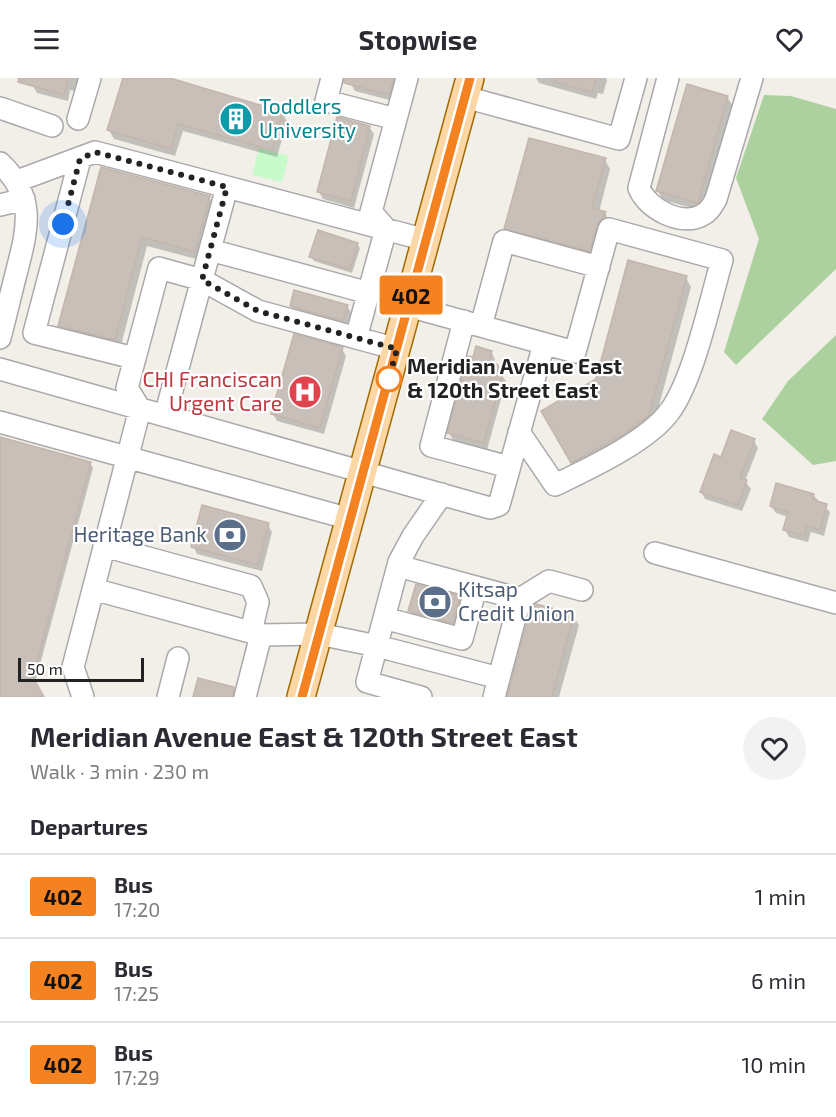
<!DOCTYPE html>
<meta charset="utf-8">
<style>
body{margin:0;font-family:"Exo 2",sans-serif;background:#f2f2f3;color:#2b2b33;height:100vh;display:flex;flex-direction:column;font-size:22px;white-space:nowrap}
*{box-sizing:border-box;margin:0}
p{font-size:20px;color:#7c7c81}
.icon{flex:none;width:33px;height:33px;fill:none;stroke:currentColor;stroke-width:2;stroke-linecap:round;stroke-linejoin:round}
.map{position:relative;height:619px;overflow:hidden}
.sheet{display:flex;flex-direction:column;background:#fff;flex:1}
.sheet>*{flex:none}
.badge{padding:0 12px;border-radius:4px;font-size:21px;line-height:39px}
.scale{position:absolute;left:18px;bottom:15px;width:126px;box-sizing:border-box;padding-left:6px;border:3px solid #222;border-top:0;font-size:16px;line-height:21px;white-space:nowrap;color:#222;-webkit-text-stroke:4px #fff;paint-order:stroke}
.you{position:absolute;width:30px;height:30px;margin:-15px;border:4px solid #fff;border-radius:50%;background:#1a73e8;box-shadow:0 0 0 9px #1a73e833}
.map>.badge{position:absolute;translate:-50% -50%;box-shadow:0 0 0 3px #fff}
h2{padding:0 30px;font-size:22px;line-height:54px}
.round{display:grid;place-items:center;flex:none;width:63px;height:63px;border-radius:32px;background:#f2f2f3}
.summary{display:flex;align-items:center;justify-content:space-between;height:102px;padding:0 30px}
h1{font-size:28px;font-weight:700;line-height:45px}
ul{padding:0;list-style:none}
li{display:flex;align-items:center;gap:18px;height:84px;padding:0 30px;border-top:2px solid #e1e1e2}
li div{flex:1}
li b{display:block;font-size:22px}
li em{font-style:normal}
li .badge{min-width:66px;font-weight:700;text-align:center}
header{display:flex;justify-content:space-between;align-items:center;height:78px;padding:0 30px;background:#fff;font-size:27px;font-weight:700}
.map>svg:first-child{display:block}
.forest{fill:#add19e}
.park{fill:#c8facc}
.shadow{fill:#0003}
.building{fill:#c7bfb8;stroke:#c4b6ab;stroke-width:1.5}
.lines{fill:none;stroke-linecap:round;stroke-linejoin:round}
.minor-casing{stroke:#a9a9a9;stroke-width:24}
.major-casing{stroke:#a06b00;stroke-width:30}
.minor{stroke:#fff;stroke-width:21}
.major{stroke:#fcd6a4;stroke-width:27}
.line-casing{stroke:#fff;stroke-width:14}
.line{stroke:#f58220;stroke-width:9}
.walk{stroke:#222;stroke-width:6;stroke-dasharray:0 10.8}
.stop-dot{fill:#fff;stroke:#f58220;stroke-width:3}
.labels{text-anchor:middle;stroke-width:4.5;stroke-linejoin:round;paint-order:stroke}
.culture-label{font-size:21px;fill:#0d838f;stroke:#fff;text-anchor:start}
.stop-label{font-size:21px;font-weight:bold;fill:#222;stroke:#fff;text-anchor:start}
.health-label{font-size:21px;fill:#be3a42;stroke:#fff;text-anchor:end}
.service-label{font-size:21px;fill:#4e5e75;stroke:#fff;text-anchor:end}
</style>
<header><svg class="icon" aria-label="menu" viewBox="0 0 24 24"><path d="M4 6h16M4 12h16M4 18h16"/></svg>Stopwise<svg class="icon" aria-label="heart" viewBox="0 0 24 24"><path d="M12 20l-8-8c-3-5 5-10 8-4 3-6 11-1 8 4z"/></svg></header>
<div class="map">
<svg width="836" height="619" viewBox="0 0 836 619">
<rect width="100%" height="100%" fill="#f2efe9"/>
<path class="forest" d="M764 17 791 18 836 31V191L736 287 724 274 759 161 736 100Z
M836 257V383L813 387 762 341 788 303Z"/>
<path class="park" d="M259 70 289 78 282 104 252 97Z"/>
<path class="shadow" d="M34 0H78L74 13 70 12 68 23 37 15 33 8Z
M124 0H164L282 35 287 43 277 79 183 53 175 78 114 61 109 52Z
M353 0H399L393 23 355 13 351 6Z
M536 0H606L607 2 603 16 598 15 596 21 539 5Z
M727 19 733 28 703 133 663 122 658 113Z
M369 49 374 56 354 130 323 121 319 114Z
M605 82 610 91 599 134 605 135 610 144 595 182 511 160 506 150Z
M102 91 209 119 215 129 200 182 147 168 120 271 65 257 60 248Z
M357 166 360 170 352 195 314 183 311 179Z
M686 200 691 209 654 346 577 394 543 334 597 302Z
M291 228H347L351 235 347 249 295 235Z
M342 271 346 278 324 356 277 343 273 336Z
M491 274 495 281 493 287 506 303 487 372 453 362 449 355 474 281Z
M0 361 90 385 93 390 35 605 0 619Z
M754 363 758 370 745 403 751 411 742 433 705 421 701 414Z
M813 417 830 434 824 458 811 454 808 464 789 459 785 452 788 439 776 435 771 428Z
M268 447 272 454 262 493 197 476 193 468Z
M459 519 463 526 457 552 414 540 410 533Z
M573 538 579 547 559 619H509Z"/>
<path class="building" d="M19 0H68L64 17 18 4Z
M123 0H170L283 34 272 72 178 46 171 71 107 52Z
M344 0H394L389 17 344 5Z
M555 0H596L592 14 555 4Z
M687 6 728 18 698 125 656 113Z
M337 39 370 48 351 123 317 114Z
M529 60 606 80 592 130 606 134 597 148 590 173 504 151Z
M101 89 210 118 195 174 142 159 115 262 58 248Z
M318 152 358 165 350 191 309 179Z
M628 182 687 198 649 337 626 355 571 385 541 333 596 301Z
M294 212 348 227 343 243 290 228Z
M294 256 343 269 320 350 271 336Z
M476 268 492 273 489 284 497 286 503 295 484 365 447 355 468 278 473 279Z
M731 352 755 361 740 400 747 402 738 427 700 414 714 376 721 379Z
M0 359 91 384 33 599 44 619H0Z
M776 405 814 416 813 422 827 426 820 452 807 448 804 458 783 452 788 434 770 428Z
M202 427 269 445 258 487 191 469Z
M416 506 460 518 453 545 408 533Z
M536 526 574 536 552 619H507L531 529Z
M198 600 234 609 233 619H193Z"/>
<g class="lines">
<g class="minor-casing">
<path id="minor" d="M332 0 326 23 396 41
M668 0 639 110C647 131 683 150 704 136 710 133 713 126 716 121L752 0
M465 19 619 61 636 0
M0 30 52 48
M78 41 90 0
M80 81 34 255 134 280
M0 85C36 119 28 149 17 192 11 215 6 237 0 260
M17 103 95 74 227 109 165 338
M227 109 426 162
M0 127 24 121
M210 172 369 215
M408 228 575 274 609 151 722 182C710 223 694 300 670 333 649 363 588 391 555 407L519 354
M464 243 431 368 509 389
M481 248 504 163 599 189
M356 260 386 151 371 134 407 0
M0 291 490 430 499 427 544 266
M0 344 350 441
M104 468 251 508 258 524 251 554
M655 475 836 525
M398 488 520 521
M93 511 261 557 319 556 377 568 499 600
M384 540 462 561 476 509
M83 619 73 589 140 331 127 310 159 190 202 202 258 233 397 271
M168 619 178 580
M245 619 261 557
M421 619 367 604 399 484 413 458 442 416
M494 619 520 521 549 503 582 512"/>
</g>
<g class="major-casing">
<path id="major" d="M301 619 470 0"/>
</g>
<use href="#minor" class="minor"/>
<use href="#major" class="major"/>
</g>
<g class="lines">
<g class="line-casing">
<path id="line" d="M302 619 470 0"/>
</g>
<use href="#line" class="line"/>
<path class="walk" d="M63 146 80 81 95 74 227 109 202 202 258 233 397 271 386 311 389 301"/>
</g>
<defs>
<g id="building-disc" transform="scale(1.725)"><circle r="9.5" fill="#0f9aa8" stroke="#fff"/><path d="M-4-6H4V6H1V3H-1V6H-4ZM-2.5-4.3h1.7v1.8h-1.7ZM.8-4.3h1.7v1.8H.8ZM-2.5-1h1.7V.8h-1.7ZM.8-1h1.7V.8H.8Z" fill="#fff"/></g>
<g id="hospital-disc" transform="scale(1.725)"><circle r="9.5" fill="#e0444e" stroke="#fff"/><path d="M-5-5h3v3.5h4V-5h3V5h-3V1.5h-4V5h-3Z" fill="#fff"/></g>
<g id="bank-disc" transform="scale(1.725)"><circle r="9.5" fill="#5c6f8a" stroke="#fff"/><path d="M-6-4H6V4H-6ZM0-2.3a2.3 2.3 0 1 0 0 4.6a2.3 2.3 0 1 0 0-4.6Z" fill="#fff"/></g>
</defs>
<g fill-rule="evenodd">
<use href="#building-disc" x="236" y="41"/>
<use href="#hospital-disc" x="305" y="314"/>
<use href="#bank-disc" x="230" y="457"/>
<use href="#bank-disc" x="435" y="524"/>
</g>
<circle class="stop-dot" cx="389" cy="301" r="12"/>
<g class="labels">
<g class="culture-label">
<text x="259" y="36">Toddlers<tspan x="259" dy="24">University</tspan></text>
</g>
<g class="stop-label">
<text x="407" y="296">Meridian Avenue East<tspan x="407" dy="24">&amp; 120th Street East</tspan></text>
</g>
<g class="health-label">
<text x="282" y="309">CHI Franciscan<tspan x="282" dy="24">Urgent Care</tspan></text>
</g>
<g class="service-label">
<text x="207" y="464">Heritage Bank</text>
<text x="458" y="519" text-anchor="start">Kitsap<tspan x="458" dy="24">Credit Union</tspan></text>
</g>
</g>
</svg>
<div class="scale">50 m</div>
<div class="you" style="left:63px;top:146px"></div>
<b class="badge" style="left:411px;top:217px;background:#f58220;color:#111">402</b>
</div>
<section class="sheet">
<div class="summary"><div><h1>Meridian Avenue East &amp; 120th Street East</h1><p>Walk · 3 min · 230 m</p></div><a class="round"><svg class="icon" aria-label="heart" viewBox="0 0 24 24"><path d="M12 20l-8-8c-3-5 5-10 8-4 3-6 11-1 8 4z"/></svg></a></div>
<h2>Departures</h2>
<ul>
<li><span class="badge" style="background:#f58220;color:#111">402</span><div><b>Bus</b><p>17:20</p></div><em>1 min</em></li>
<li><span class="badge" style="background:#f58220;color:#111">402</span><div><b>Bus</b><p>17:25</p></div><em>6 min</em></li>
<li><span class="badge" style="background:#f58220;color:#111">402</span><div><b>Bus</b><p>17:29</p></div><em>10 min</em></li>
</ul>
</section>
